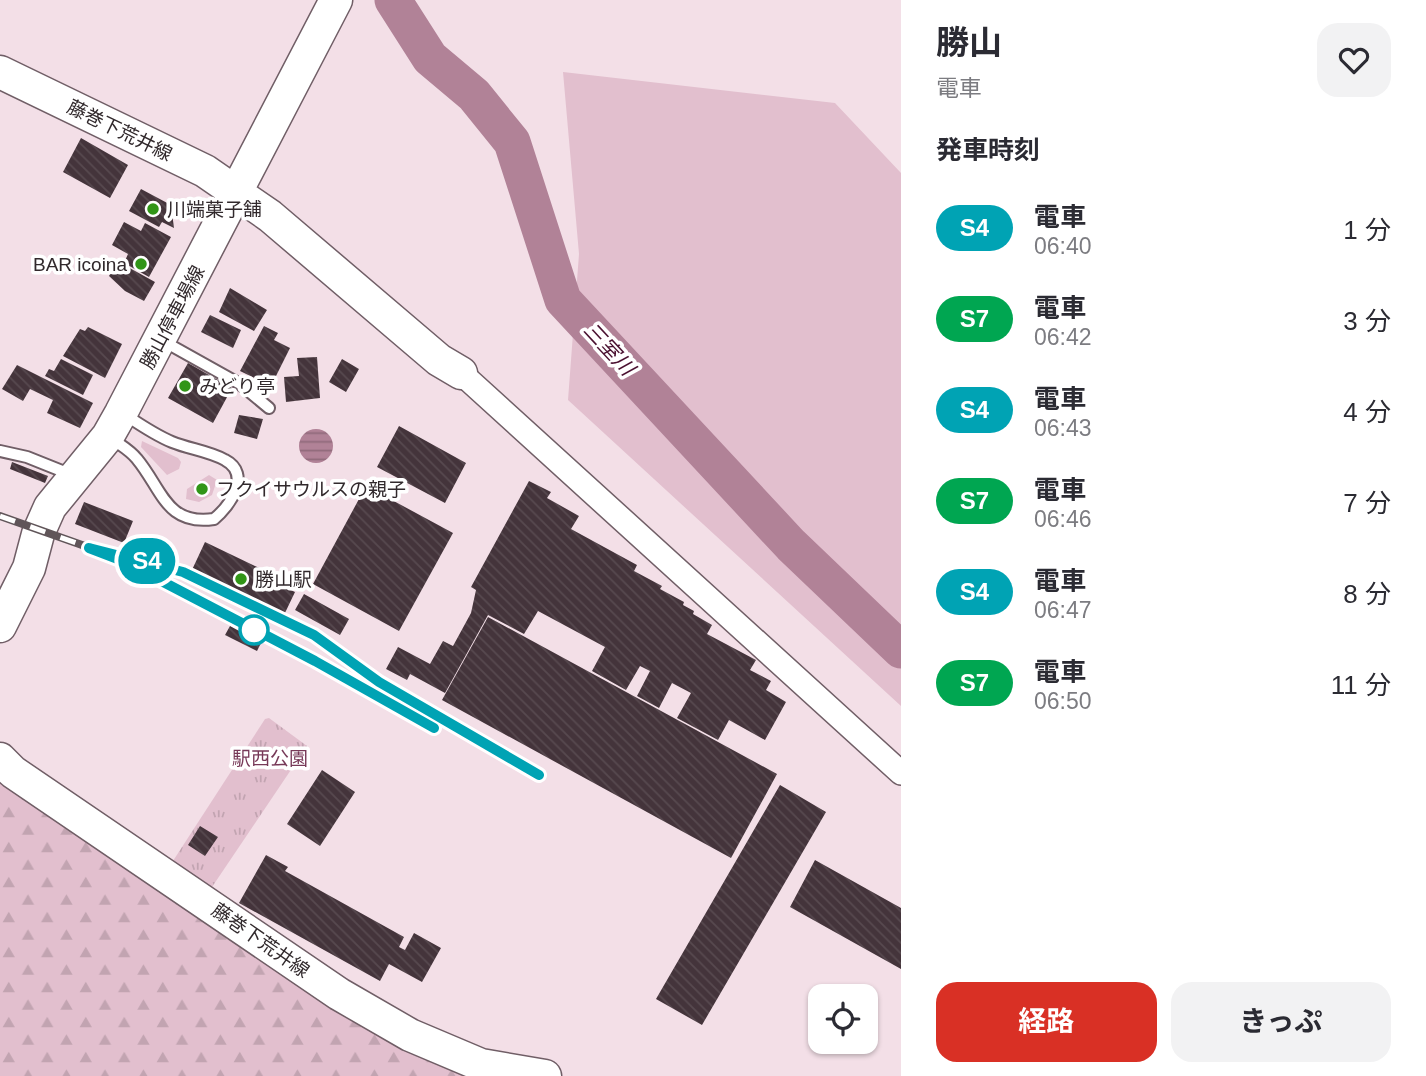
<!DOCTYPE html>
<html lang="ja">
<meta charset="utf-8">
<style>
body{margin:0;font-family:Arial,"Noto Sans JP",sans-serif;background:#f2f2f3;color:#2b2b33;height:100vh;display:flex;flex-direction:column;font-size:26px;white-space:nowrap}
*{box-sizing:border-box;margin:0}
p{font-size:23px;color:#7c7c81}
.icon{flex:none;width:38px;height:38px;fill:none;stroke:currentColor;stroke-width:2;stroke-linecap:round;stroke-linejoin:round}
.map{position:relative;flex:1;overflow:hidden}
.drawer{display:flex;flex-direction:column;background:#fff;width:525px}
.drawer>*{flex:none}
.badge{padding:0 14px;border-radius:23px;font-size:24px;line-height:46px}
.fabs{position:absolute;left:808px;top:984px;display:grid;gap:14px}
.fabs a{display:grid;place-items:center;width:70px;height:70px;border-radius:14px;background:#fff;box-shadow:0 2px 5px #0004;font-size:35px}
.map>.badge{position:absolute;translate:-50% -50%;box-shadow:0 0 0 4px #fff}
h2{padding:0 35px;font-size:26px;line-height:63px}
.round{display:grid;place-items:center;flex:none;width:74px;height:74px;border-radius:21px;background:#f2f2f3}
.head{display:flex;align-items:center;justify-content:space-between;height:119px;padding:0 35px}
h1{font-size:33px;font-weight:700;line-height:52px}
.button{display:flex;gap:14px;margin-top:auto;padding:14px 35px}
.button a{flex:1;height:80px;border-radius:21px;background:#d93025;color:#fff;font-size:28px;font-weight:700;line-height:80px;text-align:center}
.button a+a{background:#f2f2f3;color:#2b2b33}
ul{padding:0;list-style:none}
li{display:flex;align-items:center;gap:21px;height:91px;padding:0 35px}
li div{flex:1}
li b{display:block;font-size:26px}
li em{font-style:normal}
li .badge{min-width:77px;font-weight:700;text-align:center}
main{display:flex;flex:1;min-height:0}
.map>svg:first-child{display:block}
.green{fill:#e2bfce}
.forest{fill:url(#forest-firs)}
.park{fill:url(#park-tufts)}
.water{fill:url(#water-rules)}
.lines{fill:none;stroke-linecap:round;stroke-linejoin:round}
.river{stroke:#b18297;stroke-width:37}
.building{fill:url(#building-back-hatch)}
.lane-casing{stroke:#705e66;stroke-width:14}
.street-casing{stroke:#705e66;stroke-width:26}
.secondary-casing{stroke:#705e66;stroke-width:35}
.lane{stroke:#fff;stroke-width:10}
.street{stroke:#fff;stroke-width:23}
.secondary{stroke:#fff;stroke-width:32}
.rail-casing{stroke:#605559;stroke-width:8}
.rail{stroke:#fff;stroke-width:5;stroke-dasharray:16;stroke-linecap:butt}
.line-casing{stroke:#fff;stroke-width:16}
.line{stroke:#00a3b4;stroke-width:10}
.poi-dot{fill:#319517;stroke:#fff;stroke-width:2.5}
.stop-dot{fill:#fff;stroke:#00a3b4;stroke-width:3.5}
.labels{text-anchor:middle;stroke-width:7;stroke-linejoin:round;paint-order:stroke}
.street-label{font-size:19px;fill:#31292c;stroke:#fff}
.poi-label{font-size:19px;fill:#31292c;stroke:#fff;text-anchor:start}
.park-label{font-size:19px;fill:#773958;stroke:#fff}
.water-label{font-size:21px;font-style:italic;fill:#4a1030;stroke:#fff}
</style>
<main>
<div class="map">
<svg width="901" height="1076" viewBox="0 0 901 1076">
<defs>
<pattern id="forest-firs" width="22" height="20" patternUnits="userSpaceOnUse" patternTransform="scale(1.75)"><rect width="22" height="20" fill="#e2bfce"/><path d="M5 1l3.5 6h-7zM16 11l3.5 6h-7z" fill="#c2a4b1"/></pattern>
<pattern id="park-tufts" width="24" height="20" patternUnits="userSpaceOnUse" patternTransform="scale(1.75)"><rect width="24" height="20" fill="#e2bfce"/><path d="M3 7l-1-3M5 7V3M7 7l1-3M15 17l-1-3M17 17v-4M19 17l1-3" fill="none" stroke="#c2a4b1"/></pattern>
<pattern id="water-rules" width="6" height="5" patternUnits="userSpaceOnUse" patternTransform="scale(1.75)"><rect width="6" height="5" fill="#b18297"/><path d="M0 2.5h6" fill="none" stroke="#916a7b"/></pattern>
<pattern id="building-back-hatch" width="6" height="6" patternUnits="userSpaceOnUse" patternTransform="scale(1.75)"><rect width="6" height="6" fill="#44343b"/><path d="M-1 5l2 2M0 0l6 6M5-1l2 2" fill="none" stroke="#57494f"/></pattern>
</defs>
<rect width="100%" height="100%" fill="#f3dfe7"/>
<path class="green" d="M563 72 835 103 901 173V706L568 400 579 254Z
M142 441 178 458 181 462 179 469 167 475 141 447Z
M209 475 217 480 212 495 199 502 186 499 187 489Z"/>
<path class="forest" d="M0 778 486 1076H0Z"/>
<path class="park" d="M269 718 307 746 210 890 171 864 265 719Z"/>
<path class="water" d="M299 446a17 17 0 1 1 34 0a17 17 0 1 1-34 0Z"/>
<g class="lines">
<path class="river" d="M393 0 430 58 474 95 512 142 563 300 791 545 901 650"/>
</g>
<path class="building" d="M81 138 128 165 110 198 63 172Z
M141 189 171 205 174 228 162 222 159 227 129 211Z
M124 222 141 231 145 223 171 237 149 277 124 263 128 254 112 245Z
M117 261 155 282 144 301 125 291 109 276Z
M230 288 267 310 254 331 219 312Z
M210 315 241 330 233 348 201 332Z
M264 326 278 333 274 340 290 348 271 386 240 371Z
M88 327 122 344 105 378 63 356 80 329 85 331Z
M317 357 320 398 286 402 284 377 299 376 297 358Z
M61 359 93 375 83 395 45 376 49 369 54 371Z
M342 359 359 369 346 392 329 382Z
M188 363 232 388 213 423 168 398Z
M17 365 93 403 80 428 47 413 53 400 30 389 23 401 2 389Z
M239 415 263 419 257 439 234 433Z
M399 426 466 463 445 503 377 467Z
M12 462 48 476 45 483 10 469Z
M529 481 551 492 547 498 579 516 571 529 637 565 634 571 662 586 660 589 684 602 683 605 694 611 693 614 712 625 707 634 756 660 750 670 771 681 766 690 786 702 765 740 729 720 718 740 677 718 691 693 672 683 659 708 637 696 650 671 640 666 626 690 592 671 605 647 538 611 524 634 488 615 445 693 410 674 407 680 386 669 398 647 430 664 443 641 453 646 471 613 476 590 471 587Z
M366 486 453 533 399 631 313 584Z
M84 502 133 521 124 543 75 524Z
M205 542 276 576 273 582 295 592 284 615 191 572Z
M304 594 349 619 340 635 295 610Z
M488 617 777 774 731 858 442 700Z
M230 626 261 643 257 651 225 635Z
M322 770 355 792 320 846 287 824Z
M780 785 826 812 702 1025 656 999Z
M200 826 218 837 205 856 188 845Z
M266 855 288 867 285 871 404 937 399 947 405 950 414 933 441 948 422 982 389 964 380 981 239 903Z
M815 860 901 908V969L790 907Z"/>
<g class="lines">
<g class="lane-casing">
<path id="lane" d="M163 341 240 384 269 408
M111 438C120 445 130 450 137 459 162 489 166 526 214 519 230 506 252 474 225 460 209 451 189 449 172 442 155 435 139 424 124 414
M0 451 27 457 72 475"/>
</g>
<g class="street-casing">
<path id="street" d="M461 373 901 773"/>
</g>
<g class="secondary-casing">
<path id="secondary" d="M0 72 205 171 270 216 439 360 461 373
M0 626 29 568 38 534 50 507 108 436 121 413 336 0
M0 759 13 772 339 994 410 1035 481 1065 545 1076"/>
</g>
<use href="#lane" class="lane"/>
<use href="#street" class="street"/>
<use href="#secondary" class="secondary"/>
<g class="rail-casing">
<path id="rail" d="M0 516 99 551
M89 548 183 572 314 635 379 682 539 775
M121 561 315 661 434 728"/>
</g>
<use href="#rail" class="rail"/>
</g>
<g class="lines">
<g class="line-casing">
<path id="line" d="M434 728 315 661 123 561 89 548 183 572 314 635 379 682 539 775"/>
</g>
<use href="#line" class="line"/>
</g>
<g class="poi-dot">
<circle cx="153" cy="209" r="7"/>
<circle cx="141" cy="264" r="7"/>
<circle cx="185" cy="386" r="7"/>
<circle cx="202" cy="489" r="7"/>
<circle cx="241" cy="579" r="7"/>
</g>
<circle class="stop-dot" cx="254" cy="630" r="14"/>
<g class="labels">
<g class="street-label">
<text transform="translate(120 130) rotate(26)" y="7">藤巻下荒井線</text>
<text transform="translate(172 317) rotate(-62)" y="7">勝山停車場線</text>
<text transform="translate(261 940) rotate(35)" y="7">藤巻下荒井線</text>
</g>
<g class="poi-label">
<text x="167" y="216">川端菓子舗</text>
<text x="127" y="271" text-anchor="end">BAR icoina</text>
<text x="199" y="393">みどり亭</text>
<text x="216" y="496">フクイサウルスの親子</text>
<text x="255" y="586">勝山駅</text>
</g>
<g class="park-label">
<text x="270" y="765">駅西公園</text>
</g>
<g class="water-label">
<text transform="translate(609 349) rotate(47)" y="7">三室川</text>
</g>
</g>
</svg>
<div class="fabs">
<a><svg class="icon" aria-label="locate" viewBox="0 0 24 24"><circle cx="12" cy="12" r="6"/><path d="M12 2v4M12 18v4M2 12h4M18 12h4"/></svg></a>
</div>
<b class="badge" style="left:147px;top:561px;background:#00a3b4;color:#fff">S4</b>
</div>
<section class="drawer">
<div class="head"><div><h1>勝山</h1><p>電車</p></div><a class="round"><svg class="icon" aria-label="heart" viewBox="0 0 24 24"><path d="M12 20l-8-8c-3-5 5-10 8-4 3-6 11-1 8 4z"/></svg></a></div>
<h2>発車時刻</h2>
<ul>
<li><span class="badge" style="background:#00a3b4;color:#fff">S4</span><div><b>電車</b><p>06:40</p></div><em>1 分</em></li>
<li><span class="badge" style="background:#00a651;color:#fff">S7</span><div><b>電車</b><p>06:42</p></div><em>3 分</em></li>
<li><span class="badge" style="background:#00a3b4;color:#fff">S4</span><div><b>電車</b><p>06:43</p></div><em>4 分</em></li>
<li><span class="badge" style="background:#00a651;color:#fff">S7</span><div><b>電車</b><p>06:46</p></div><em>7 分</em></li>
<li><span class="badge" style="background:#00a3b4;color:#fff">S4</span><div><b>電車</b><p>06:47</p></div><em>8 分</em></li>
<li><span class="badge" style="background:#00a651;color:#fff">S7</span><div><b>電車</b><p>06:50</p></div><em>11 分</em></li>
</ul>
<div class="button"><a>経路</a><a>きっぷ</a></div>
</section>
</main>
